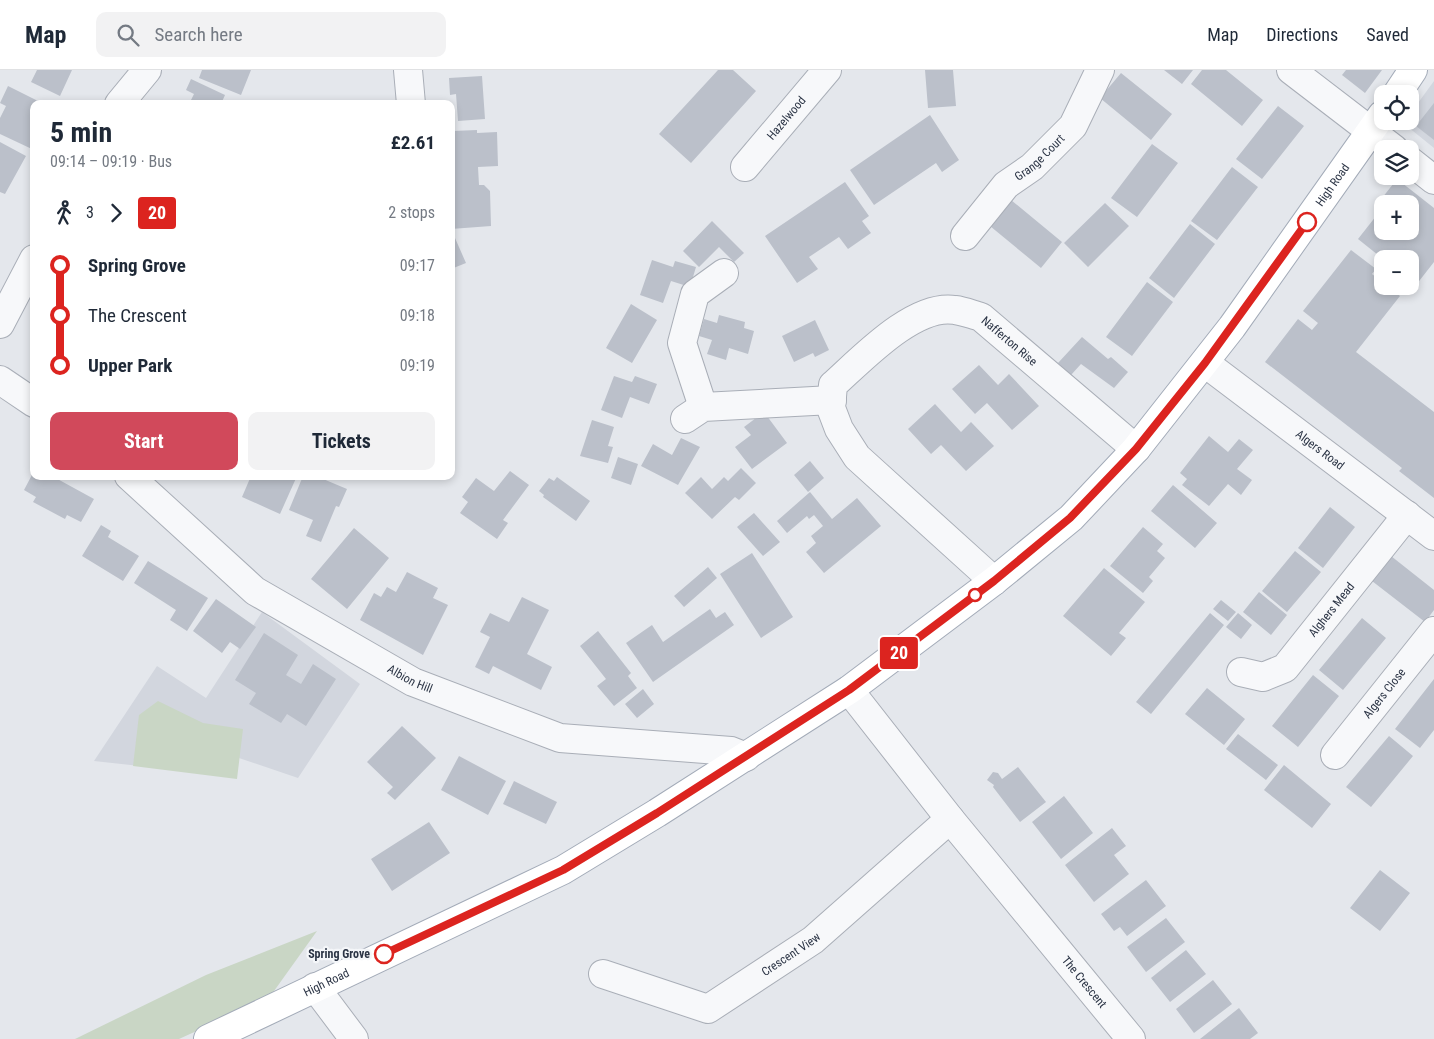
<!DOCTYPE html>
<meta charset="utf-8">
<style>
body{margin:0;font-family:"Roboto Condensed",sans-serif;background:#f2f2f3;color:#1f2937;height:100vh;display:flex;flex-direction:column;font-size:19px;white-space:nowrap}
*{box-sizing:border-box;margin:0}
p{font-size:16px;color:#747a83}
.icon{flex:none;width:28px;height:28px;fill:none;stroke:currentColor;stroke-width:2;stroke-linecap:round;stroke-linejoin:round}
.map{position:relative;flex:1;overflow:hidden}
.drawer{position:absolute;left:30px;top:30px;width:425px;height:380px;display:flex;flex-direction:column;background:#fff;border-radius:10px;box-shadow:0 2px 8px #0003}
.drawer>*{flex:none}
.badge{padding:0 10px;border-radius:4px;font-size:18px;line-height:32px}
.fabs{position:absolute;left:1374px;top:15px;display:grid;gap:10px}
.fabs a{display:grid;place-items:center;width:45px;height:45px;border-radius:10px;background:#fff;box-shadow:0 2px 8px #0003;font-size:25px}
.map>.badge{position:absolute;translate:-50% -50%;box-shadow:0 0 0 2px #fff}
.legs{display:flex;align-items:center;gap:8px;height:55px;padding:0 20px;font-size:16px}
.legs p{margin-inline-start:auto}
.summary{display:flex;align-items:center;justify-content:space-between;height:85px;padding:0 20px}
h1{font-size:28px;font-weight:700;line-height:38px}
.primary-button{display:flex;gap:10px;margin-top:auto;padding:10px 20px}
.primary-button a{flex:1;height:58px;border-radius:10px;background:#d1495b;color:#fff;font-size:20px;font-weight:700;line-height:58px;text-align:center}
.primary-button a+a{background:#f2f2f3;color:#1f2937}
ul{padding:0 20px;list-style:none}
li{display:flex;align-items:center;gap:18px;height:50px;font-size:19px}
li i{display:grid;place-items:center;width:8px;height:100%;margin:0 6px;background:currentColor}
li i::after{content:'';width:12px;height:12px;margin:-6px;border:4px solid;border-radius:50%;background:#fff}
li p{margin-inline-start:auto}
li:first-child i{background:linear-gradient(#0000 50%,currentColor 0)}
li:last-child i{background:linear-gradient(currentColor 50%,#0000 0)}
header{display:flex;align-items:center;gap:30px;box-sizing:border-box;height:70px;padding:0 25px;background:#fff;border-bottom:1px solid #e0e1e3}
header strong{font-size:24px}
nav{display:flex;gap:28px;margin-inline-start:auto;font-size:18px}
.search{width:350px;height:45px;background:#f2f2f3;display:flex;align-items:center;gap:12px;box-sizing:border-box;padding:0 18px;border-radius:10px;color:#747a83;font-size:19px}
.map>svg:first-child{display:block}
.built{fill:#d2d6de}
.green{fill:#c9d6c5}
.building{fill:#bbc0ca;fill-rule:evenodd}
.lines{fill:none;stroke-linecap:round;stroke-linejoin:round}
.minor-casing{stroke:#a9aeb7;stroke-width:30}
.major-casing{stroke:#a3abb8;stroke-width:30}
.minor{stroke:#f7f8fa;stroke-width:28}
.major{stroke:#fff;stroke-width:28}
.line-1-casing{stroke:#fff;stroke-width:11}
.line-1{stroke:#dc241f;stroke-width:8}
.stop-1-dot{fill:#fff;stroke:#dc241f;stroke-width:2.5}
.labels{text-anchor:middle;stroke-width:4.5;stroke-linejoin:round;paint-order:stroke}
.street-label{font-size:12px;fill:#2b3445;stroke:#f4f6f9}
.stop-label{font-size:12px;font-weight:bold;fill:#2b3445;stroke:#f4f6f9;text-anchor:end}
</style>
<header>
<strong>Map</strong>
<div class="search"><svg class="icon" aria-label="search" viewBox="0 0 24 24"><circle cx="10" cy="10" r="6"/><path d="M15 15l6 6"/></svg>Search here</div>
<nav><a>Map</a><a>Directions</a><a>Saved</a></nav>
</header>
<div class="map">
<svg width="1434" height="969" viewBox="0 0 1434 969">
<rect width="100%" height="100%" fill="#e4e7ec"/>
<path class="built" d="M1434 11V78L1403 53 1410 51V44Z
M262 542 360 614 298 708 233 686 231 706 94 691 157 596 206 628Z"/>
<path class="green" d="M158 631 203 653 243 659 237 709 133 696 139 645Z
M317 861 269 928 179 969H75L206 905Z"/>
<path class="building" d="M37 0H72L60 26 31 12Z
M202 0H251L241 25 199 8Z
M718 0H733L756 21 691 93 659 64Z
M925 0H953L956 36 928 38Z
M1164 0H1193L1182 14Z
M1202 0H1226L1263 30 1242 56 1191 14Z
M1346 0H1382L1365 23 1342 5Z
M1121 3 1172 44 1151 70 1100 28Z
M482 6 485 49 458 51 456 24 450 25 449 8Z
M191 9 225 25 221 34H189L194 24 186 20Z
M8 16 44 34H34V80L0 64V48L6 36 0 33Z
M1434 33V70L1416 56Z
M1278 36 1304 56 1262 109 1236 89Z
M930 45 959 90 942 102 936 93 874 135 850 100Z
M477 60V63L497 62 498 96 478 97 479 115H484L490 121 491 156 451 159 453 61Z
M0 72 26 86 5 124 0 122Z
M1152 74 1178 93 1137 147 1111 128Z
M1232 97 1258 117 1217 170 1191 151Z
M1397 109 1434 138V192L1416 215 1410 210V189H1383L1358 169 1380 141 1375 137ZM1382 134H1410V161H1382Z
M845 112 869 146 862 151 871 163 848 179 839 167 809 187 818 199 797 213 765 166Z
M1011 130 1062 172 1041 198 990 156Z
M1105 133 1129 156 1088 197 1064 173Z
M712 151 744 183 734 192 719 177 699 197 683 181Z
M1190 154 1215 174 1174 228 1149 208Z
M455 168 466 193 451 199V169Z
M1351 180 1376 199 1372 204 1382 212V216H1388L1400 226 1356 282 1434 342V428L1399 401 1402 398 1265 292 1298 249 1312 260 1318 253 1303 241Z
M652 190 673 197 675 191 696 197 690 217 671 211 663 233 640 225Z
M1147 212 1173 232 1132 286 1106 267Z
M631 234 657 250 632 293 606 278Z
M719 245 745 252 744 258 754 261 748 284 729 278 726 290 707 284 712 270 699 266 704 249 717 253Z
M815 250 829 280 815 287 813 283 794 292 782 266Z
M1082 267 1108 289 1111 287 1128 302 1114 318 1081 294 1071 305 1058 293Z
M979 295 998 315 1009 304 1039 336 1012 360 987 333 975 344 952 319Z
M614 306 632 312 635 306 657 314 649 334 630 327 622 348 601 340Z
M935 334 961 362 971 352 994 376 966 401 941 375 931 384 908 359Z
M764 342 787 373 752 399 735 377 751 365 744 357Z
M592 350 614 357 608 376 613 377 608 393 580 386Z
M1209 366 1228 382 1239 369 1253 380 1237 399 1252 410 1241 425 1228 414 1209 436 1182 415 1187 409 1180 403Z
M681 368 700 377 678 415 641 396 653 374 672 385Z
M618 387 638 394 631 415 611 408Z
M810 391 824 408 808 422 794 405Z
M741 398 756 413 739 430 735 427 712 449 685 423 701 407 712 419 724 407 728 411Z
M34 401V406H52L94 429 81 452 67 445 65 449 33 432 36 427 24 420Z
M510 401 529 415 503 450 508 453 497 469 460 443 468 432 462 427 476 408 494 421Z
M251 406H297L280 444 242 427Z
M303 406H316L347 419 339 437 336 436 321 472 306 466 313 450 289 440Z
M557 407 590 431 576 451 543 427 544 425 539 421 549 408 554 411Z
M1173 415 1217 453 1195 478 1151 441Z
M810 422 832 449 857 428 881 456 824 503 806 482 816 473 811 466 823 456 814 445 809 449 807 446 787 463 777 451Z
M1330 437 1355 457 1323 498 1298 478Z
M754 443 780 472 763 486 737 457Z
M101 455 111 461 108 467 139 486 123 511 82 486Z
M1143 457 1163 474 1157 481 1165 488 1149 507 1153 511 1143 523 1110 496Z
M354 458 389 488 347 539 311 509Z
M1295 481 1321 502 1287 542 1262 521Z
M752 483 793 547 761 568 720 504Z
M1391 486 1434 520V540L1425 552 1372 511Z
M148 491 208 528 187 561 170 550 176 540 134 513Z
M708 497 717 508 684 537 674 526Z
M1104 498 1145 532 1119 563 1126 568 1111 586 1063 546Z
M407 502 438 518 433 528 448 535 423 585 360 550 374 523 381 527 387 517 396 522Z
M1259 522 1287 545 1271 565 1243 542Z
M522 527 549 540 527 584 552 597 541 620 493 596 489 604 475 597 490 567 480 562 490 543 509 552Z
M216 529 256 557 240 579 230 572 222 583 193 561Z
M1221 530 1236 542 1228 551 1213 539Z
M710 539 716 548 725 542 734 555 653 612 626 573 652 555 663 572Z
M1210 543 1224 555 1151 644 1136 632Z
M1238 543 1252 555 1241 569 1226 557Z
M1362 548 1386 568 1343 620 1319 600Z
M598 561 631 603 628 606 637 618 614 636 597 616 606 609 580 576Z
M264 563 298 585 286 605 301 614 313 594 336 609 306 656 287 644 281 653 249 634 256 623 235 610Z
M1313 605 1339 626 1298 677 1272 656Z
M1434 609V660L1420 678 1395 659Z
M1207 618 1245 649 1224 675 1185 644Z
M643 619 654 634 637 648 625 634Z
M402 656 436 688 395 730 387 723 393 717 367 692Z
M1238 664 1278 695 1266 710 1226 679Z
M1389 666 1413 686 1371 737 1346 717Z
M459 686 506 711 488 745 441 720Z
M1284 695 1331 734 1312 758 1264 720Z
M1018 697 1046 732 1020 752 993 717 994 715 987 710 993 702 998 703 1002 709Z
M514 711 557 732 546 754 503 734Z
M1064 726 1093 763 1061 789 1032 752Z
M429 752 450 783 392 821 371 789Z
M1112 758 1126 776 1114 785 1129 804 1094 832 1065 795Z
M1380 800 1410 823 1380 861 1350 838Z
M1146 810 1166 836 1127 866 1120 857 1114 861 1101 844Z
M1166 848 1185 872 1146 902 1127 877Z
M1186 880 1206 904 1170 932 1151 908Z
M1213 910 1232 934 1194 963 1176 939Z
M1239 938 1258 963 1250 969H1200Z"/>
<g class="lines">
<g class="minor-casing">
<g id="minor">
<path d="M408 0 411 34"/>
<path d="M1291 0 1394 79"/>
<path d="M119 34 147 0"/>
<path d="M1410 91 1434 110"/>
<path id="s1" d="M745 97 827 0"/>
<path id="s2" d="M965 166 1006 115 1032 97 1073 56 1100 0"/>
<path d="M0 254 34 189"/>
<path id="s3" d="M1205 293 1434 466"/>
<path d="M0 310 34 333"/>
<path d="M703 337 682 273 695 224 724 203"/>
<path d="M685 349 703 337 832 330"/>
<path id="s4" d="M129 406 255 521 413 612 560 668 731 681 746 687"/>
<path id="s5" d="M994 511 857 387 839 359 831 338 833 315C861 290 914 233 955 240 964 241 973 245 981 247L1136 379"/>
<path id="s6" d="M1241 602 1263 607 1285 598 1407 445"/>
<path id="s7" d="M849 620 950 749 1131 969"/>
<path id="s8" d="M1335 685 1434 561"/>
<path id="s9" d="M603 904 708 939 813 870 950 749"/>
<path d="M315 917 354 969"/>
</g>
</g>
<g class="major-casing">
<g id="major">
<path d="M1397 24 1413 0"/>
<path id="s10" d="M208 969 563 800 657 743 849 620 994 511 1071 448 1136 379 1232 257 1382 45"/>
</g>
</g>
<use href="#minor" class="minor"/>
<use href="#major" class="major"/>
</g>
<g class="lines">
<g class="line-1-casing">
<path id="line-1" d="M384 884 563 800 657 743 849 620 994 511 1070 448 1136 379 1205 293 1307 152"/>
</g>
<use href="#line-1" class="line-1"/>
</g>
<g class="stop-1-dot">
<circle cx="1307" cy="152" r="9"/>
<circle cx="975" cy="525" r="6"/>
<circle cx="384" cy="884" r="9"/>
</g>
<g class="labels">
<g class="street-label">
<text dy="4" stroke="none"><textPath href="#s1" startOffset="64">Hazelwood</textPath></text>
<text dy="4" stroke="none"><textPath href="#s2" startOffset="109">Grange Court</textPath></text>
<text dy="4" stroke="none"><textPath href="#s10" startOffset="1436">High Road</textPath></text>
<text dy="4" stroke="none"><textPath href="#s5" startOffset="475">Nafferton Rise</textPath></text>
<text dy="4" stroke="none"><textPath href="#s3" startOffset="144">Algers Road</textPath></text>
<text dy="4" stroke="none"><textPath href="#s6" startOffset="121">Alghers Mead</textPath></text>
<text dy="4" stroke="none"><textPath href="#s4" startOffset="349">Albion Hill</textPath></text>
<text dy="4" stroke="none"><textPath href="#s8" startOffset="79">Algers Close</textPath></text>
<text dy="4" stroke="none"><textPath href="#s9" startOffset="210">Crescent View</textPath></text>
<text dy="4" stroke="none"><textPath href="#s10" startOffset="131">High Road</textPath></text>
<text dy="4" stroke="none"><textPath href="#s7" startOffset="375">The Crescent</textPath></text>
</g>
<g class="stop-label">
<text x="370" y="888">Spring Grove</text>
</g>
</g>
</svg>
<div class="fabs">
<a><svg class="icon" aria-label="locate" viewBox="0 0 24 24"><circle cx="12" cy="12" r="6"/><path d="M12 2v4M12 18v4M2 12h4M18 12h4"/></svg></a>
<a><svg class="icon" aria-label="layers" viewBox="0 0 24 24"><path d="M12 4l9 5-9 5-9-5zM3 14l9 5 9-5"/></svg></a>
<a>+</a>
<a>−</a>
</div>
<b class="badge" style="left:899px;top:583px;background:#dc241f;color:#fff">20</b>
<section class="drawer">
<div class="summary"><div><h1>5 min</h1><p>09:14 – 09:19 · Bus</p></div><b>£2.61</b></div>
<div class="legs"><svg class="icon" aria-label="walk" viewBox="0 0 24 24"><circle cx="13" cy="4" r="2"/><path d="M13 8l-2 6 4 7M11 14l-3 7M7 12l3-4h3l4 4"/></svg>3<svg class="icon" aria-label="forward" viewBox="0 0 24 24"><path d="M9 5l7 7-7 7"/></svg><b class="badge" style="background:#dc241f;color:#fff">20</b><p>2 stops</p></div>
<ul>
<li><i style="color:#dc241f"></i><b>Spring Grove</b><p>09:17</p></li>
<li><i style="color:#dc241f"></i><span>The Crescent</span><p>09:18</p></li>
<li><i style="color:#dc241f"></i><b>Upper Park</b><p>09:19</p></li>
</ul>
<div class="primary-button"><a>Start</a><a>Tickets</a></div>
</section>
</div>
